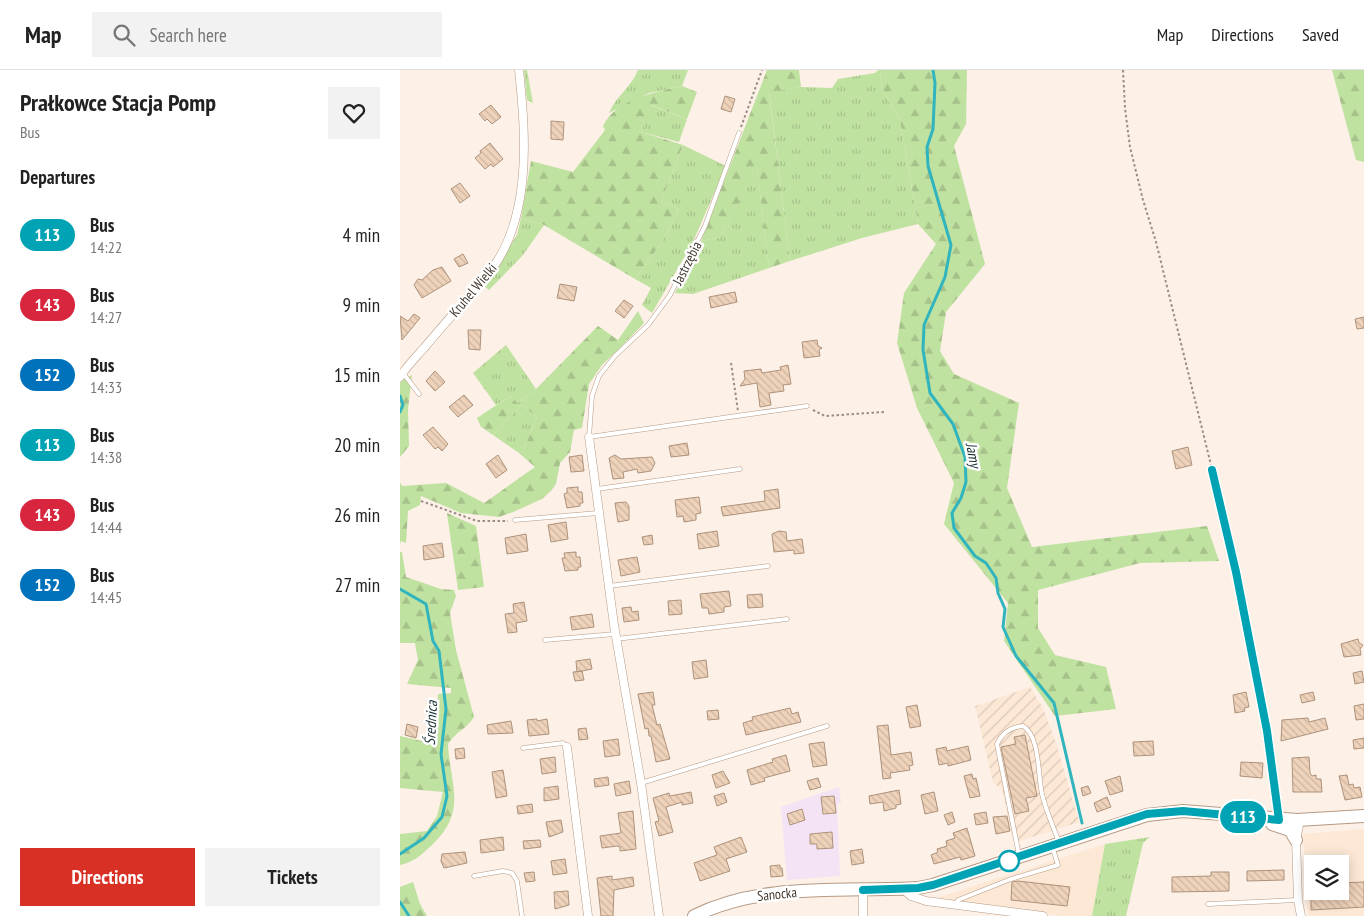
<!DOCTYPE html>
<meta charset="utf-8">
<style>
body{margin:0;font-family:"PT Sans Narrow",sans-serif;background:#f2f2f2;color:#222;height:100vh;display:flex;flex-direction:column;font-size:19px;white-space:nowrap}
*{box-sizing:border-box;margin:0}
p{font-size:16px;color:#767676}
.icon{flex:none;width:28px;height:28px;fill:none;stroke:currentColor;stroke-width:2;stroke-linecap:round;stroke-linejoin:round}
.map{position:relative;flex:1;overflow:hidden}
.panel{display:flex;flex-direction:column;background:#fff;width:400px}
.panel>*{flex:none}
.badge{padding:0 10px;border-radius:16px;font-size:18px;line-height:32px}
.tools{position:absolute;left:904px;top:785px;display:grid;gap:10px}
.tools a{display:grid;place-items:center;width:45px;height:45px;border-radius:0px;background:#fff;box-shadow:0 2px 12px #0003;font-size:25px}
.map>.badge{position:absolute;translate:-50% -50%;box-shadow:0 0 0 2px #fff}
h2{padding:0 20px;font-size:19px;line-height:45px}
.round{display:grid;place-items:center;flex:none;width:52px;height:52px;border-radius:0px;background:#f2f2f2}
.head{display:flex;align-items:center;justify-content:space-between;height:85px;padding:0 20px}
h1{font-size:24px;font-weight:700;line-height:38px}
.button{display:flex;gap:10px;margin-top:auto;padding:10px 20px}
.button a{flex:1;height:58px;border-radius:0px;background:#d93025;color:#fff;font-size:20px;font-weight:700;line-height:58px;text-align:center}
.button a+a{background:#f2f2f2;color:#222}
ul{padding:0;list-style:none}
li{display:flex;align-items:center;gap:15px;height:70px;padding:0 20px}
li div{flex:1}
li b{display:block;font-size:19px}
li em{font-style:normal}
li .badge{min-width:55px;font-weight:700;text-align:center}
header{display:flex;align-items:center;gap:30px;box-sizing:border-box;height:70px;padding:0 25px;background:#fff;border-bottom:1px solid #e0e0e0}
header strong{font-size:24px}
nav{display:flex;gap:28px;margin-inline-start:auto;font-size:18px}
.search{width:350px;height:45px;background:#f2f2f2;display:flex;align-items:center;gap:12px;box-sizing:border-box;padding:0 18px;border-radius:0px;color:#767676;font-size:19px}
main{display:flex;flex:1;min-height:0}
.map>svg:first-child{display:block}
.built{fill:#fde8d6;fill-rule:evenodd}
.industrial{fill:url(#industrial-furrows)}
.education{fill:#f3e3f5}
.grass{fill:url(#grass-tufts)}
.forest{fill:url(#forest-firs)}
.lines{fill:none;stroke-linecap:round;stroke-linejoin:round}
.stream{stroke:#30b4be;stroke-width:3}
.building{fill:url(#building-back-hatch);stroke:#ad927b}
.service-casing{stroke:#b69a84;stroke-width:5}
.minor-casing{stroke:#b69a84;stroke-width:9}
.primary-casing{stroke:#b69a84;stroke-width:14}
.path{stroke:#998e85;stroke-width:2;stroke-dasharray:2.5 2.5;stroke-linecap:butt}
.service{stroke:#fff;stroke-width:4}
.minor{stroke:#fff;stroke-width:8}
.primary{stroke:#fff;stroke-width:12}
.line-casing{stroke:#fff;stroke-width:11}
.line{stroke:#00a3b4;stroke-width:8}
.stop-dot{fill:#fff;stroke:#00a3b4;stroke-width:2.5}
.labels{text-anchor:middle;stroke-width:5;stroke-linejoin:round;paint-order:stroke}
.street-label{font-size:14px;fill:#42372e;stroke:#fff}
.water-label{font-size:15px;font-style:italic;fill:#1b3133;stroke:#fff}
</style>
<header>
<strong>Map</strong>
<div class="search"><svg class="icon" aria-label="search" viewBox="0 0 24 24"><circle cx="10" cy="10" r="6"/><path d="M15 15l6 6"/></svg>Search here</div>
<nav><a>Map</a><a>Directions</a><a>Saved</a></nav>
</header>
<main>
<section class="panel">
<div class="head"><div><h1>Prałkowce Stacja Pomp</h1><p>Bus</p></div><a class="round"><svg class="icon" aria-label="heart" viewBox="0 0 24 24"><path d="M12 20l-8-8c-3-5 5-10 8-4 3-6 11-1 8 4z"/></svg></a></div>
<h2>Departures</h2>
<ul>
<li><span class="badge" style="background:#00a3b4;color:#fff">113</span><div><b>Bus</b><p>14:22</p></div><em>4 min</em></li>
<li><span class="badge" style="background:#d7263d;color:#fff">143</span><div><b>Bus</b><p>14:27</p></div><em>9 min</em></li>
<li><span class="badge" style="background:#0072bc;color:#fff">152</span><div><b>Bus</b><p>14:33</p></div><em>15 min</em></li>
<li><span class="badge" style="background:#00a3b4;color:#fff">113</span><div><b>Bus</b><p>14:38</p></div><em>20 min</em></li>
<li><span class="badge" style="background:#d7263d;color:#fff">143</span><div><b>Bus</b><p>14:44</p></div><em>26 min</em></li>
<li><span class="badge" style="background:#0072bc;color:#fff">152</span><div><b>Bus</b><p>14:45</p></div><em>27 min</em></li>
</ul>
<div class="button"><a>Directions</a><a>Tickets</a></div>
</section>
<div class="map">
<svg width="964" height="846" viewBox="0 0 964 846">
<defs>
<pattern id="industrial-furrows" width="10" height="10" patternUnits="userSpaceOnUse" patternTransform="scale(1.25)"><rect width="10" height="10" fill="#fde8d6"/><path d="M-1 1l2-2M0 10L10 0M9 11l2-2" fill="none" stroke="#dac8b8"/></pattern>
<pattern id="grass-tufts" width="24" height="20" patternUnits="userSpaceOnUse" patternTransform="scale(1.25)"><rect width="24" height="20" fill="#c0e2a0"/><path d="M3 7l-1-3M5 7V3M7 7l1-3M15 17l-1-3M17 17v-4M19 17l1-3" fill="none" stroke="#a6c28a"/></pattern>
<pattern id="forest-firs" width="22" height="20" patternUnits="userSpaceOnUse" patternTransform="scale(1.25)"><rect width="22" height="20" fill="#c0e2a0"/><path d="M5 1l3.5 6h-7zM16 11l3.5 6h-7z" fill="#a6c28a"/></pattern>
<pattern id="building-back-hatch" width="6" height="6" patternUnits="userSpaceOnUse" patternTransform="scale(1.25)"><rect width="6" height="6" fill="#efd2ba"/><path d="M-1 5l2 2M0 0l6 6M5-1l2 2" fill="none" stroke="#ceb5a0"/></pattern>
</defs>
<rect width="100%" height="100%" fill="#fcf0e7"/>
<path class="built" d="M964 759V846H908L903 764ZM912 794H940V821H912Z
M705 774 692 846H662L558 833 539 827Z"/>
<path class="industrial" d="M630 617 643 638 657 676 679 752 614 773 602 720 593 712 575 636Z"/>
<path class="education" d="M439 717 441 732 437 734 440 806 387 810 381 737Z"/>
<path class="grass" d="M124 0H127L133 33 127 30Z
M238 0H288L282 16 249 23 209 43C216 26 232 16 238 0Z
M478 0H480L482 19 500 50 518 154 462 168 390 191 369 21 401 17 432 18 438 9 475 3Z
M250 35 287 49 279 72 241 62Z
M283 75 326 96 292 174 252 243 242 235 251 218 235 209 262 172 279 139 261 132Z
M357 97 369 198 293 224 275 223 301 171 320 167Z
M121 148 144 155 123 185 89 220 84 216 117 165Z
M238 241 244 253 222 276 218 270Z
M106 275 136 319 118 333 110 326 96 335 73 303Z
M121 335 137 347 124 379 119 383 93 365Z
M750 767 743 773 726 846H692L705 774Z"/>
<path class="forest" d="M367 0H399L401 17 369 22 390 191 369 198 357 98 320 167 301 171Z
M480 0H567L566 54 554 76 585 194 546 242 540 281 554 304 619 333 607 418 632 477 807 456 819 491 740 493 638 520V558L655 585 706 597 716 639 655 646 604 571 608 533 544 454 554 413 517 338 497 273 504 223 536 174 518 154 500 50 482 19Z
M932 0H964V92L956 90Z
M282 16 297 22 287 49 251 35 241 62 283 75 261 132 279 139 262 172 235 209 144 155 121 148 131 91 173 102 205 60 203 56C216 29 255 22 282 16Z
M198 256 218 270 222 276 202 295 189 314 182 358 174 360 170 382 160 393 156 414 151 421 142 429 113 442 99 447 61 443 21 426 20 435 8 441 6 473 1 471 0 474V412L2 416 46 413 84 433 135 397 119 383 124 379 137 347 121 335 93 365 81 357 77 348 110 326 118 333 136 319Z
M12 305 8 339 9 376 0 387V312Z
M47 443 76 456 84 517 58 520Z
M0 482H2L6 507 41 519 54 520 56 526 50 543 56 580 74 647C67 659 55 662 48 674 50 715 68 741 32 775 21 785 14 792 0 795V764L27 761 37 746 43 722 0 718V666L26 672 37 647 38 624 51 623V618L7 614 18 590 15 573H0Z
M13 812 20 834 27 846H0V817Z"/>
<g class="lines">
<path class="stream" d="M533 0 535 13 533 59 527 77 528 96 551 175 545 207 524 255 523 280 530 323 553 354 565 387 566 412 561 428 552 443 554 458 575 486 586 493 596 508 598 523 605 539 603 557 616 586 654 633 682 753
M0 342 3 335 0 326
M0 519 26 534 33 571 39 581 46 639 41 684 47 726 42 747 24 768 0 784
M0 832 9 846"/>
</g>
<path class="building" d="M325 26 335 29 331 42 321 39Z
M91 35 101 47 92 54 87 49 85 51 79 44Z
M151 51 164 52 163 70 151 69Z
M90 73 103 89 93 97 91 94 85 99 75 88 81 83 80 81Z
M60 113 70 126 60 133 51 119Z
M63 184 68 193 59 197 54 189Z
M42 197 51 211 22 228 14 215 18 209 22 210 33 200Z
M160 214 177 217 174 231 157 228Z
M335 222 337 232 311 238 309 227Z
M224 230 233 236 224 248 215 241Z
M14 244 20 248 2 270 0 246 8 251Z
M964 247V258L957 259 955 249Z
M68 260H81L80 280 69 279Z
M417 270 418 276 422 278 419 280 420 286 404 288 402 272Z
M388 295 391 314 383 315 384 321 369 323 371 335 360 337 357 313 340 316 345 309 344 301 361 299 362 303 381 300 380 297Z
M35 301 45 312 35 321 26 311Z
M64 325 73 335 58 347 49 337Z
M33 357 48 374 42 381 38 377 35 379 23 365Z
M287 373 289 385 271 387 269 376Z
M788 377 792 395 776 399 772 381Z
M98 385 107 400 96 408 86 394Z
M182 385 184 401 171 402 169 387Z
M215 385 221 389 252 387 255 393 251 401 238 403 237 399 223 402 224 408 213 409 209 388Z
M178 417V422H182L183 433H180V436L167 438 164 424 167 423V418Z
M378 419 380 438 323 446 321 437 365 431 364 421Z
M299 427 301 443 296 444V450L284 452 283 446 277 447 275 430Z
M226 432 229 436V450L218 452 215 433Z
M166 452 168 469 151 472 148 455Z
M317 461 319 476 299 479 297 464Z
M379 461 386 462 387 471 402 469 404 483 394 484V480L374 482 372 464Z
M126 464 128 481 107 484 105 468Z
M252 465 253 474 244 475 242 467Z
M42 473 44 487 24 490 23 476Z
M176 482V487H180L181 497H178V500L165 501 162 488H165L164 483Z
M237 487 240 502 221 506 218 490Z
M329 521 331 536 324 537V542L309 544 308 538H302L300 524Z
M362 524 363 537 348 538 347 525Z
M281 530 282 544 269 545 268 531Z
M124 532 127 551 116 553 117 562 108 563 105 544 114 543 113 534Z
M231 537 232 542 238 541 239 550 224 552 222 538Z
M192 544 194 557 172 560 170 547Z
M958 569 959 573 963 575 960 579 961 585 944 587 941 574Z
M190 589 192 599 177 602 176 591Z
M306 590 308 607 294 609 292 592Z
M182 601 184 610 175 611 173 602Z
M962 601 964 612 955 614 953 603Z
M253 622 255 635H252L257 655 260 654 270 689 256 692 251 666H249L248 658 245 659 238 624Z
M846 622 849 637 844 638 845 641 835 643 833 625Z
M913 622 915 630 902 633 900 625Z
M964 634V649L956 650 954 636Z
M517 635 521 656 510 658 506 637Z
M390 638 392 644 398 642 401 652 346 665 343 653 353 650 352 647Z
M318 640 319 649 308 650 307 641Z
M908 648 909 652 925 648 928 659 881 671 882 650Z
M137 649V651L147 649 149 664 129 666 127 650Z
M111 651 113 663 88 664 87 655Z
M7 654 18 657 16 668 5 665Z
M488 655 491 685 511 682 513 695 509 696 510 700 490 703 491 708 483 709 477 656Z
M186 658 188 669 179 670 178 659Z
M625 665 637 726 626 728 629 741 615 744 601 677 616 674 614 667Z
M964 668V678L954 679 953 670Z
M218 669 220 685 205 687 203 671Z
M753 671 754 685 734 686 733 672Z
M424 672 427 695 413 697 409 674Z
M568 676 571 690 548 696V693L539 695 536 679 546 677 547 681Z
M64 678 65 688 56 689 55 679Z
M386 685 390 701 364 708 365 711 351 715 347 700 373 692 372 689Z
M155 687 156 702 142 704 140 689Z
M909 687 910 703 912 706 916 705V709H921L922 722H893L892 688Z
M841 692 863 693 862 708 840 706Z
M103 700 107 726 96 728 92 702Z
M323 701 330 713 316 718 312 705Z
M572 704 573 709 576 708 580 726 570 728 564 706Z
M947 705 949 715 953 714 954 718 960 717 962 727 945 730 939 706Z
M720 706 723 721 710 725 705 711Z
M208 707 209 715 195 717 194 709Z
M418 708 421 717 410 720 407 711Z
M229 711 231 723 216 726 214 714Z
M158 716 159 729 144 731V718Z
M688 716 691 723 683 726 681 718Z
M499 720 501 734 496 735V738L484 741 483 732 470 734 469 726Z
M291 722 293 733 282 735V732L266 737 273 762 259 766 255 752 259 751 253 728 269 723 270 726Z
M534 722 538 741 525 744 521 725Z
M324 723 327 732 317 736 314 726Z
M434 726 436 743 423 744 421 727Z
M707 727 711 737 697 742 694 733Z
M132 734 133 742 118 744 117 736Z
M402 739 405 750 390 755 387 744Z
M233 741 236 779 220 781V777L217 776 202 778 200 766 221 763 218 743Z
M552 742 555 752 548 755 544 745Z
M586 742 588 753 576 755 574 744Z
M607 746 610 761 596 764 593 747Z
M161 750 163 762 149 767 146 752Z
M567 758 575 786 561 790 560 787 534 794 531 785 538 782 537 779 547 776 546 771 555 768 553 763Z
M432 762 433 778 417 779V774H410V764Z
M103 767 104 780 81 783 80 770Z
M341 767 347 782 326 789 330 801 300 811 294 793 317 785 314 777Z
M140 770 141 777 124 779 123 771Z
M462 779 464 793 452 795 450 781Z
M65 782 67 793 44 798 41 791 42 784Z
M165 789 167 803 153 805 151 791Z
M380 795V798H382L383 806 371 807 370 796Z
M884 800V810L847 811V801Z
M134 802 135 811 126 812 124 803Z
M811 802H829V821L772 822V807L811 806Z
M212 806V810L233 807 234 816 214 820 213 846H201L197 808Z
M618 811 670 817 667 836 611 830 612 812Z
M964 812V837L911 840V821H940V813Z
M168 821 169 835 155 839 154 822Z"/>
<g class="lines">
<g class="service-casing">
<path id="service" d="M339 63 305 156 270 225 248 255 215 286 199 306 192 326 189 367 407 336
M3 303 19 324
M812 400 836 502 867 661 878 745
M197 419 340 399
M115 450 198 443
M209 516 368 496
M216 569 387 549
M145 570 215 564
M123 678 163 673 167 677
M241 713 427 656
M619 785 597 674C602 663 610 657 623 656 640 665 638 707 642 724 646 741 653 756 659 772
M74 806 103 801 112 803 117 811 122 846
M808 834 898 830
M556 835 558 830 611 809 658 795 653 779"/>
</g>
<g class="minor-casing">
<path id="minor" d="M0 307C6 297 16 287 24 278 44 254 64 232 84 209 133 154 126 67 119 0
M189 367 214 555 241 713 259 846
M167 677 188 846
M900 750 896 770 898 830 901 846
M503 819 511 826 526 831 643 846
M463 846V820"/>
</g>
<g class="primary-casing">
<path id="primary" d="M872 754 890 760 896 770
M294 846C362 812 444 822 518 818L533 815 747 745 783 741 897 750 964 746"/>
</g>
<path class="path" d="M723 0 725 38 730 77 743 130 756 172 811 395
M341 57 362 0
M331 293 338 341
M413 340 425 346 484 342
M21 431 77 451H108"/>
<use href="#service" class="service"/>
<use href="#minor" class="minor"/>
<use href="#primary" class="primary"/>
</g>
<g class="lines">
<g class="line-casing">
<path id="line" d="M463 820 518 818 533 815 747 744 783 741 879 750 867 661 836 502 812 400"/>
</g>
<use href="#line" class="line"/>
</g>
<circle class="stop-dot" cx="609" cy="791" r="10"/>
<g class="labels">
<g class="street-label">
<text transform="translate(287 193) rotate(-63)" y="5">Jastrzębia</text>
<text transform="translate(73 220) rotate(-50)" y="5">Kruhel Wielki</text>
<text transform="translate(377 824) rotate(-6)" y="5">Sanocka</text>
</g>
<g class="water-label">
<text transform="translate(573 385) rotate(79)" y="5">Jamy</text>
<text transform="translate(31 653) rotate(-87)" y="5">Średnica</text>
</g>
</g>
</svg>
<div class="tools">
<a><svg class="icon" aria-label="layers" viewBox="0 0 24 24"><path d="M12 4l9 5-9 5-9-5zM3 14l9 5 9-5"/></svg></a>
</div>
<b class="badge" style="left:843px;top:747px;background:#00a3b4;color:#fff">113</b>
</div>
</main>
